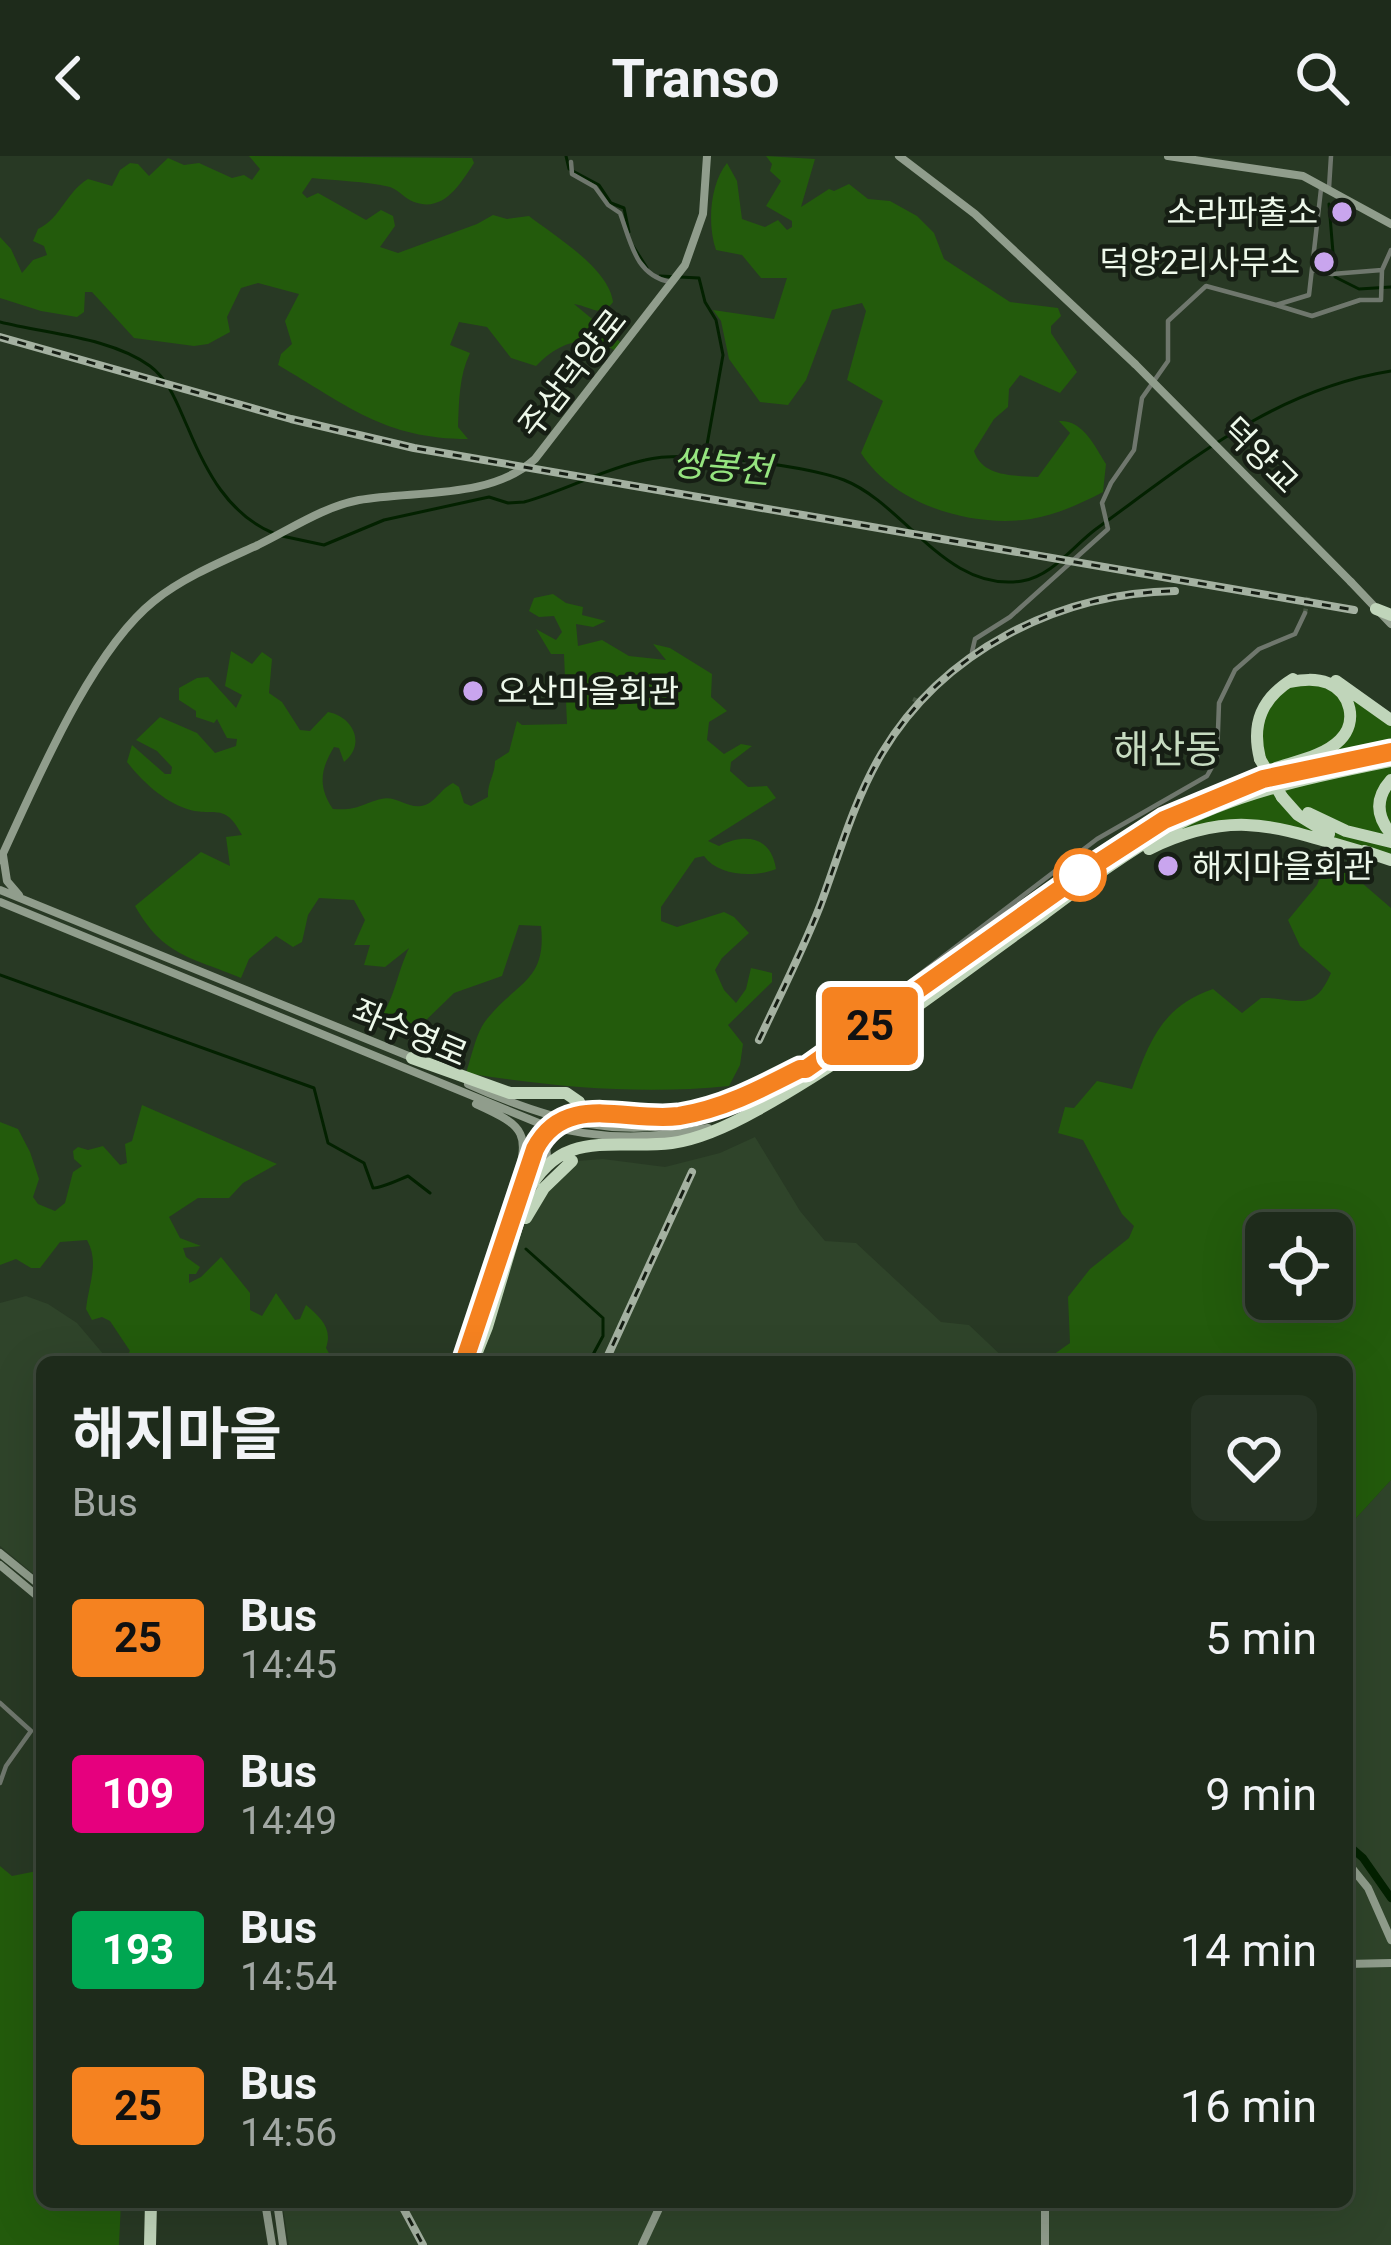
<!DOCTYPE html>
<meta charset="utf-8">
<style>
body{margin:0;font-family:Roboto,"Noto Sans KR",sans-serif;background:#263324;color:#f1f3f6;height:100vh;display:flex;flex-direction:column;font-size:45px;white-space:nowrap}
*{box-sizing:border-box;margin:0}
p{font-size:39px;color:#a1a7a3}
.icon{flex:none;width:66px;height:66px;fill:none;stroke:currentColor;stroke-width:2;stroke-linecap:round;stroke-linejoin:round}
.map{position:relative;flex:1;overflow:hidden}
.drawer{position:absolute;left:36px;top:1200px;width:1317px;height:852px;display:flex;flex-direction:column;background:#1e2b1b;border-radius:18px;box-shadow:0 12px 48px #0002,0 0 0 3px #3c473a}
.drawer>*{flex:none}
.badge{padding:0 24px;border-radius:9px;font-size:42px;line-height:78px}
.tools{position:absolute;left:1245px;top:1056px;display:grid;gap:24px}
.tools a{display:grid;place-items:center;width:108px;height:108px;border-radius:18px;background:#1e2b1b;box-shadow:0 12px 48px #0002,0 0 0 3px #3c473a;font-size:60px}
.map>.badge{position:absolute;translate:-50% -50%;box-shadow:0 0 0 6px #fff}
.round{display:grid;place-items:center;flex:none;width:126px;height:126px;border-radius:18px;background:#263324}
.overview{display:flex;align-items:center;justify-content:space-between;height:204px;padding:0 36px}
h1{font-size:57px;font-weight:700;line-height:90px}
ul{padding:0;list-style:none}
li{display:flex;align-items:center;gap:36px;height:156px;padding:0 36px}
li div{flex:1}
li b{display:block;font-size:45px}
li em{font-style:normal}
li .badge{min-width:132px;font-weight:700;text-align:center}
header{display:flex;justify-content:space-between;align-items:center;height:156px;padding:0 36px;background:#1e2b1b;font-size:54px;font-weight:700}
.map>svg:first-child{display:block}
.built{fill:#2f442a}
.green{fill:#235b0c;fill-rule:evenodd}
.lines{fill:none;stroke-linecap:round;stroke-linejoin:round}
.stream{stroke:#032100;stroke-width:3}
.river{stroke:#032100;stroke-width:8}
.street-tunnel{stroke:#465642;stroke-width:4.5;stroke-dasharray:4.5 2;stroke-linecap:butt}
.street{stroke:#6f776d;stroke-width:4.5}
.secondary{stroke:#909d8c;stroke-width:8}
.highway{stroke:#c0d5ba;stroke-width:12}
.rail-casing{stroke:#a4b1a1;stroke-width:8}
.rail{stroke:#161e14;stroke-width:3;stroke-dasharray:9;stroke-linecap:butt}
.secondary-bridge{stroke:#909d8c;stroke-width:8}
.highway-bridge{stroke:#c0d5ba;stroke-width:12}
.line-casing{stroke:#fff;stroke-width:27}
.line{stroke:#f58220;stroke-width:18}
.poi-dot{fill:#c9a5ee;stroke:#161e14;stroke-width:4.5}
.stop-dot{fill:#fff;stroke:#f58220;stroke-width:6}
.labels{text-anchor:middle;stroke-width:9;stroke-linejoin:round;paint-order:stroke}
.poi-label{font-size:33px;fill:#edf8ea;stroke:#161e14;text-anchor:end}
.street-label{font-size:33px;fill:#edf8ea;stroke:#161e14}
.water-label{font-size:36px;font-style:italic;fill:#95e47f;stroke:#161e14}
.quarter-label{font-size:39px;fill:#c6dbc0;stroke:#161e14}
</style>
<header><svg class="icon" aria-label="back" viewBox="0 0 24 24"><path d="M15 5l-7 7 7 7"/></svg>Transo<svg class="icon" aria-label="search" viewBox="0 0 24 24"><circle cx="10" cy="10" r="6"/><path d="M15 15l6 6"/></svg></header>
<div class="map">
<svg width="1391" height="2089" viewBox="0 0 1391 2089">
<rect width="100%" height="100%" fill="#283924"/>
<path class="built" d="M755 981 800 1055 825 1085 856 1087 941 1166 969 1169 1008 1206H479L530 1052 577 1005 603 1003 665 1011 720 997Z
M26 1140 48 1148 77 1167 110 1206H42V1425L0 1390V1147Z
M1391 1324V2089H289L282 2046H1347V1372Z"/>
<path class="green" d="M249 0 472 2 474 7C460 28 444 57 414 46 405 43 399 34 390 31 365 25 337 25 312 22L302 37 307 42 318 37 366 64 381 54 393 60 395 70 380 91 398 97 477 68 493 59 507 63 529 60C553 79 609 112 613 146 601 163 590 150 574 148L625 190 619 198C591 175 560 185 536 210L511 202 487 171 459 166 450 189 470 197C459 220 459 245 458 271L468 283C384 283 347 249 278 209L281 198 292 188 285 165 299 138 258 127 241 132 227 161 230 176 208 188 194 190 134 182 92 136H85L84 156 77 161 41 155 0 142V81L11 93 22 117 33 104 47 99 44 90 33 85 38 73C61 62 66 36 88 23L112 30 120 14 130 7 138 8 149 20 168 2 184 9 199 7 232 22 244 19 252 24 260 13Z
M766 0 815 3 801 51 829 33 834 35 849 28 868 43 890 45 917 60 934 77 944 103 1010 146 1058 152 1061 160 1051 170V177L1077 216 1060 237 1020 219 1009 233 1008 251 994 263 974 295C983 322 1015 319 1038 321L1070 277 1059 265C1083 264 1094 289 1106 308L1103 336C1080 348 1056 359 1031 363 972 372 894 349 861 297L883 245 847 224 866 155 862 147 832 154 806 224 788 249 760 246 729 203 721 165 713 154 774 163 787 122H761L742 99 716 94C707 68 710 28 727 7L737 25 742 63 765 71 778 64 787 74 792 71V65L766 50 781 25 770 15 772 8Z
M553 438 566 447 583 451 582 459 606 465 593 471 576 468 578 490 602 484 629 500 666 504 653 488 670 492 712 518 711 541 727 555 709 566 707 584 724 598 741 588 752 590 731 606 730 615 748 631 767 630 776 642 708 685 719 690C745 677 771 680 776 713 754 722 718 720 704 700L695 702 661 751V765L677 771 724 756 734 761 749 777 722 802 715 814 724 834 736 847 746 833 751 812 772 817V826L728 869 743 888 740 909 729 930C641 939 552 931 466 917 472 900 476 876 487 863 516 826 547 826 541 770L519 769 502 820 454 837 419 871 398 864 371 873C395 849 395 821 409 792L385 811 364 809 370 789H354L365 764 354 744 319 742 308 759 302 786 293 791 276 780 249 803 241 822C191 801 163 800 135 750L201 696 230 710 226 681 242 679C224 645 216 662 187 653 163 645 142 625 127 606L132 589 165 618H171L172 611 157 595 136 584 160 561 197 577 215 597 236 590 237 583 227 582 217 563 214 567 196 561V555L179 544V532L197 522 208 521 236 552 242 539 225 530 231 495 252 508 262 496 272 503 269 537 282 546 300 574 310 575 328 556C354 561 366 589 344 606L339 592 334 591C320 614 318 631 333 653 358 655 361 648 381 643 395 639 407 652 421 650 435 648 440 633 453 627L459 631 464 647 471 650 488 641C487 627 495 619 495 605L509 596 517 565 522 569 567 568 564 498H551L536 473 556 484 562 476 554 460 539 461 529 455 534 442Z
M1315 520 1391 564V704L1266 669 1174 682 1178 657 1213 634 1265 615 1257 591 1272 538Z
M1333 702 1391 752V1324L1347 1372V1206H1043L1070 1187 1068 1141 1090 1113 1129 1082 1134 1070 1122 1058 1083 984 1058 977 1065 951 1074 952 1097 925 1132 933C1149 886 1162 850 1213 833L1242 857 1261 842C1296 841 1313 859 1331 817L1300 790 1288 764 1317 729 1327 703ZM1266 1077H1332V1143H1266Z
M142 949 277 1008 243 1027 229 1042H198L169 1061 180 1082 201 1090 183 1092 186 1101 200 1111 196 1118H189V1127L201 1121 221 1101 250 1137V1154L262 1160 276 1137 295 1164 300 1163 306 1149C320 1161 333 1172 326 1192L334 1206H123L130 1195 110 1165 102 1161 92 1164 86 1153C88 1130 100 1107 87 1084L60 1086 40 1112H31L16 1103 0 1109V966L18 973 30 996 39 1023 33 1041 38 1048 55 1055 65 1047 73 1016 82 1010 74 1003 73 995 78 991 88 994 103 990 120 1009 127 1007 125 988 132 985Z
M0 1710 12 1720 42 1714V2046H121L119 2089H0Z"/>
<g class="lines">
<path class="stream" d="M566 0 569 13 599 29 611 47 624 52 629 76
M1329 48 1335 121 1359 133 1391 131
M633 90 647 112
M660 120 699 122 705 146 716 164 723 199 705 300
M0 166C47 178 110 181 150 210 170 225 178 250 188 272 206 315 228 358 273 377
M282 380 324 389 384 364 489 341 508 347 524 346C565 335 603 313 645 304 686 294 804 309 844 324 905 348 946 437 1022 425 1052 420 1073 390 1096 373 1190 305 1273 234 1391 215
M0 819 314 932 328 987 364 1007 373 1032C382 1032 398 1024 408 1020L430 1037
M526 1093 603 1162V1180L589 1206"/>
<path class="river" d="M1347 1688 1363 1702 1391 1742"/>
<path class="street-tunnel" d="M1305 457 1308 441
M913 543 925 548"/>
<path class="street" d="M571 6 572 18 595 31 608 49 620 57C631 86 635 119 670 126
M1329 32 1331 0
M1312 114 1332 118 1382 114
M1276 149 1312 160 1360 144H1381L1382 114 1391 94
M972 496 975 483 1010 461 1108 373 1102 347 1111 327 1134 294 1142 242 1168 205V165L1206 130 1276 149 1309 139 1321 33
M793 909 852 870 1097 683 1207 620 1217 602 1219 547 1235 514 1259 493 1295 478 1305 457
M0 1547 31 1575 6 1610 0 1627"/>
<path class="secondary" d="M899 0 975 58 1135 208
M1168 0 1303 20 1391 68
M1351 426 1391 468
M3 699 7 725 19 739
M0 704C35 629 90 496 154 445 184 421 223 405 258 389 291 373 323 351 359 344 414 334 490 344 535 303L685 109 703 58 707 0
M0 734 411 901
M0 746 541 968C597 984 652 984 708 972
M468 928C583 980 672 993 785 926
M476 948C527 971 530 977 515 1031
M525 991 536 983 546 989 547 1000 540 1010
M457 1206 474 1166
M0 1397 42 1431
M0 1409 42 1444
M1347 1706 1368 1732 1391 1784
M1347 1808 1391 1807
M265 2046 272 2089
M277 2046 283 2089
M1045 2046V2089
M642 2089 662 2046"/>
<path class="highway" d="M1376 453 1391 459
M1336 525 1391 564
M1260 603C1251 567 1262 542 1293 523
M1276 612C1297 605 1324 600 1340 584 1358 566 1351 537 1328 527 1315 522 1302 524 1289 526
M1391 624C1375 642 1376 660 1391 678
M1282 641 1298 659 1329 678
M1308 657 1346 675 1391 686
M1149 693C1239 649 1283 674 1370 698
M1364 695 1391 704
M412 902 510 937H566L579 946 584 961
M626 960C700 961 736 946 800 912L806 913 1123 689C1210 636 1291 613 1391 596
M526 1062 544 1032 572 1005
M473 1206 487 1171 527 1037C562 971 612 994 672 987 701 983 732 968 757 954 858 898 950 825 1044 758 1083 729 1122 699 1165 675 1236 636 1312 621 1391 605
M150 2089 151 2046"/>
<g class="rail-casing">
<path id="rail" d="M0 181 291 263 414 292 1354 454
M759 884C780 839 802 796 820 750 839 699 854 644 882 597 943 495 1058 437 1175 435
M605 1206 692 1016
M400 2046 423 2089"/>
</g>
<use href="#rail" class="rail"/>
<path class="secondary-bridge" d="M1135 208 1351 426"/>
<path class="highway-bridge" d="M1260 603 1282 641
M474 1184C489 1141 524 990 554 968 576 952 601 957 626 960"/>
</g>
<g class="lines">
<g class="line-casing">
<path id="line" d="M464 1206 535 993C565 935 627 967 679 960 723 953 761 933 800 913H806L1090 712 1164 664 1263 623 1391 596"/>
</g>
<use href="#line" class="line"/>
</g>
<g class="poi-dot">
<circle cx="1342" cy="56" r="12"/>
<circle cx="1324" cy="106" r="12"/>
<circle cx="473" cy="535" r="12"/>
<circle cx="1168" cy="710" r="12"/>
</g>
<circle class="stop-dot" cx="1080" cy="719" r="24"/>
<g class="labels">
<g class="poi-label">
<text x="1318" y="68">소라파출소</text>
<text x="1300" y="118">덕양2리사무소</text>
<text x="497" y="547" text-anchor="start">오산마을회관</text>
<text x="1192" y="722" text-anchor="start">해지마을회관</text>
</g>
<g class="street-label">
<text transform="translate(572 217) rotate(-52)" y="12">주삼덕양로</text>
<text transform="translate(1261 299) rotate(45)" y="12">덕양교</text>
<text transform="translate(410 876) rotate(23)" y="12">좌수영로</text>
</g>
<g class="water-label">
<text transform="translate(722 310) rotate(5)" y="13">쌍봉천</text>
</g>
<g class="quarter-label">
<text x="1167" y="607">해산동</text>
</g>
</g>
</svg>
<div class="tools">
<a><svg class="icon" aria-label="locate" viewBox="0 0 24 24"><circle cx="12" cy="12" r="6"/><path d="M12 2v4M12 18v4M2 12h4M18 12h4"/></svg></a>
</div>
<b class="badge" style="left:870px;top:870px;background:#f58220;color:#111">25</b>
<section class="drawer">
<div class="overview"><div><h1>해지마을</h1><p>Bus</p></div><a class="round"><svg class="icon" aria-label="heart" viewBox="0 0 24 24"><path d="M12 20l-8-8c-3-5 5-10 8-4 3-6 11-1 8 4z"/></svg></a></div>
<ul>
<li><span class="badge" style="background:#f58220;color:#111">25</span><div><b>Bus</b><p>14:45</p></div><em>5 min</em></li>
<li><span class="badge" style="background:#e6007e;color:#fff">109</span><div><b>Bus</b><p>14:49</p></div><em>9 min</em></li>
<li><span class="badge" style="background:#00a651;color:#fff">193</span><div><b>Bus</b><p>14:54</p></div><em>14 min</em></li>
<li><span class="badge" style="background:#f58220;color:#111">25</span><div><b>Bus</b><p>14:56</p></div><em>16 min</em></li>
</ul>
</section>
</div>
